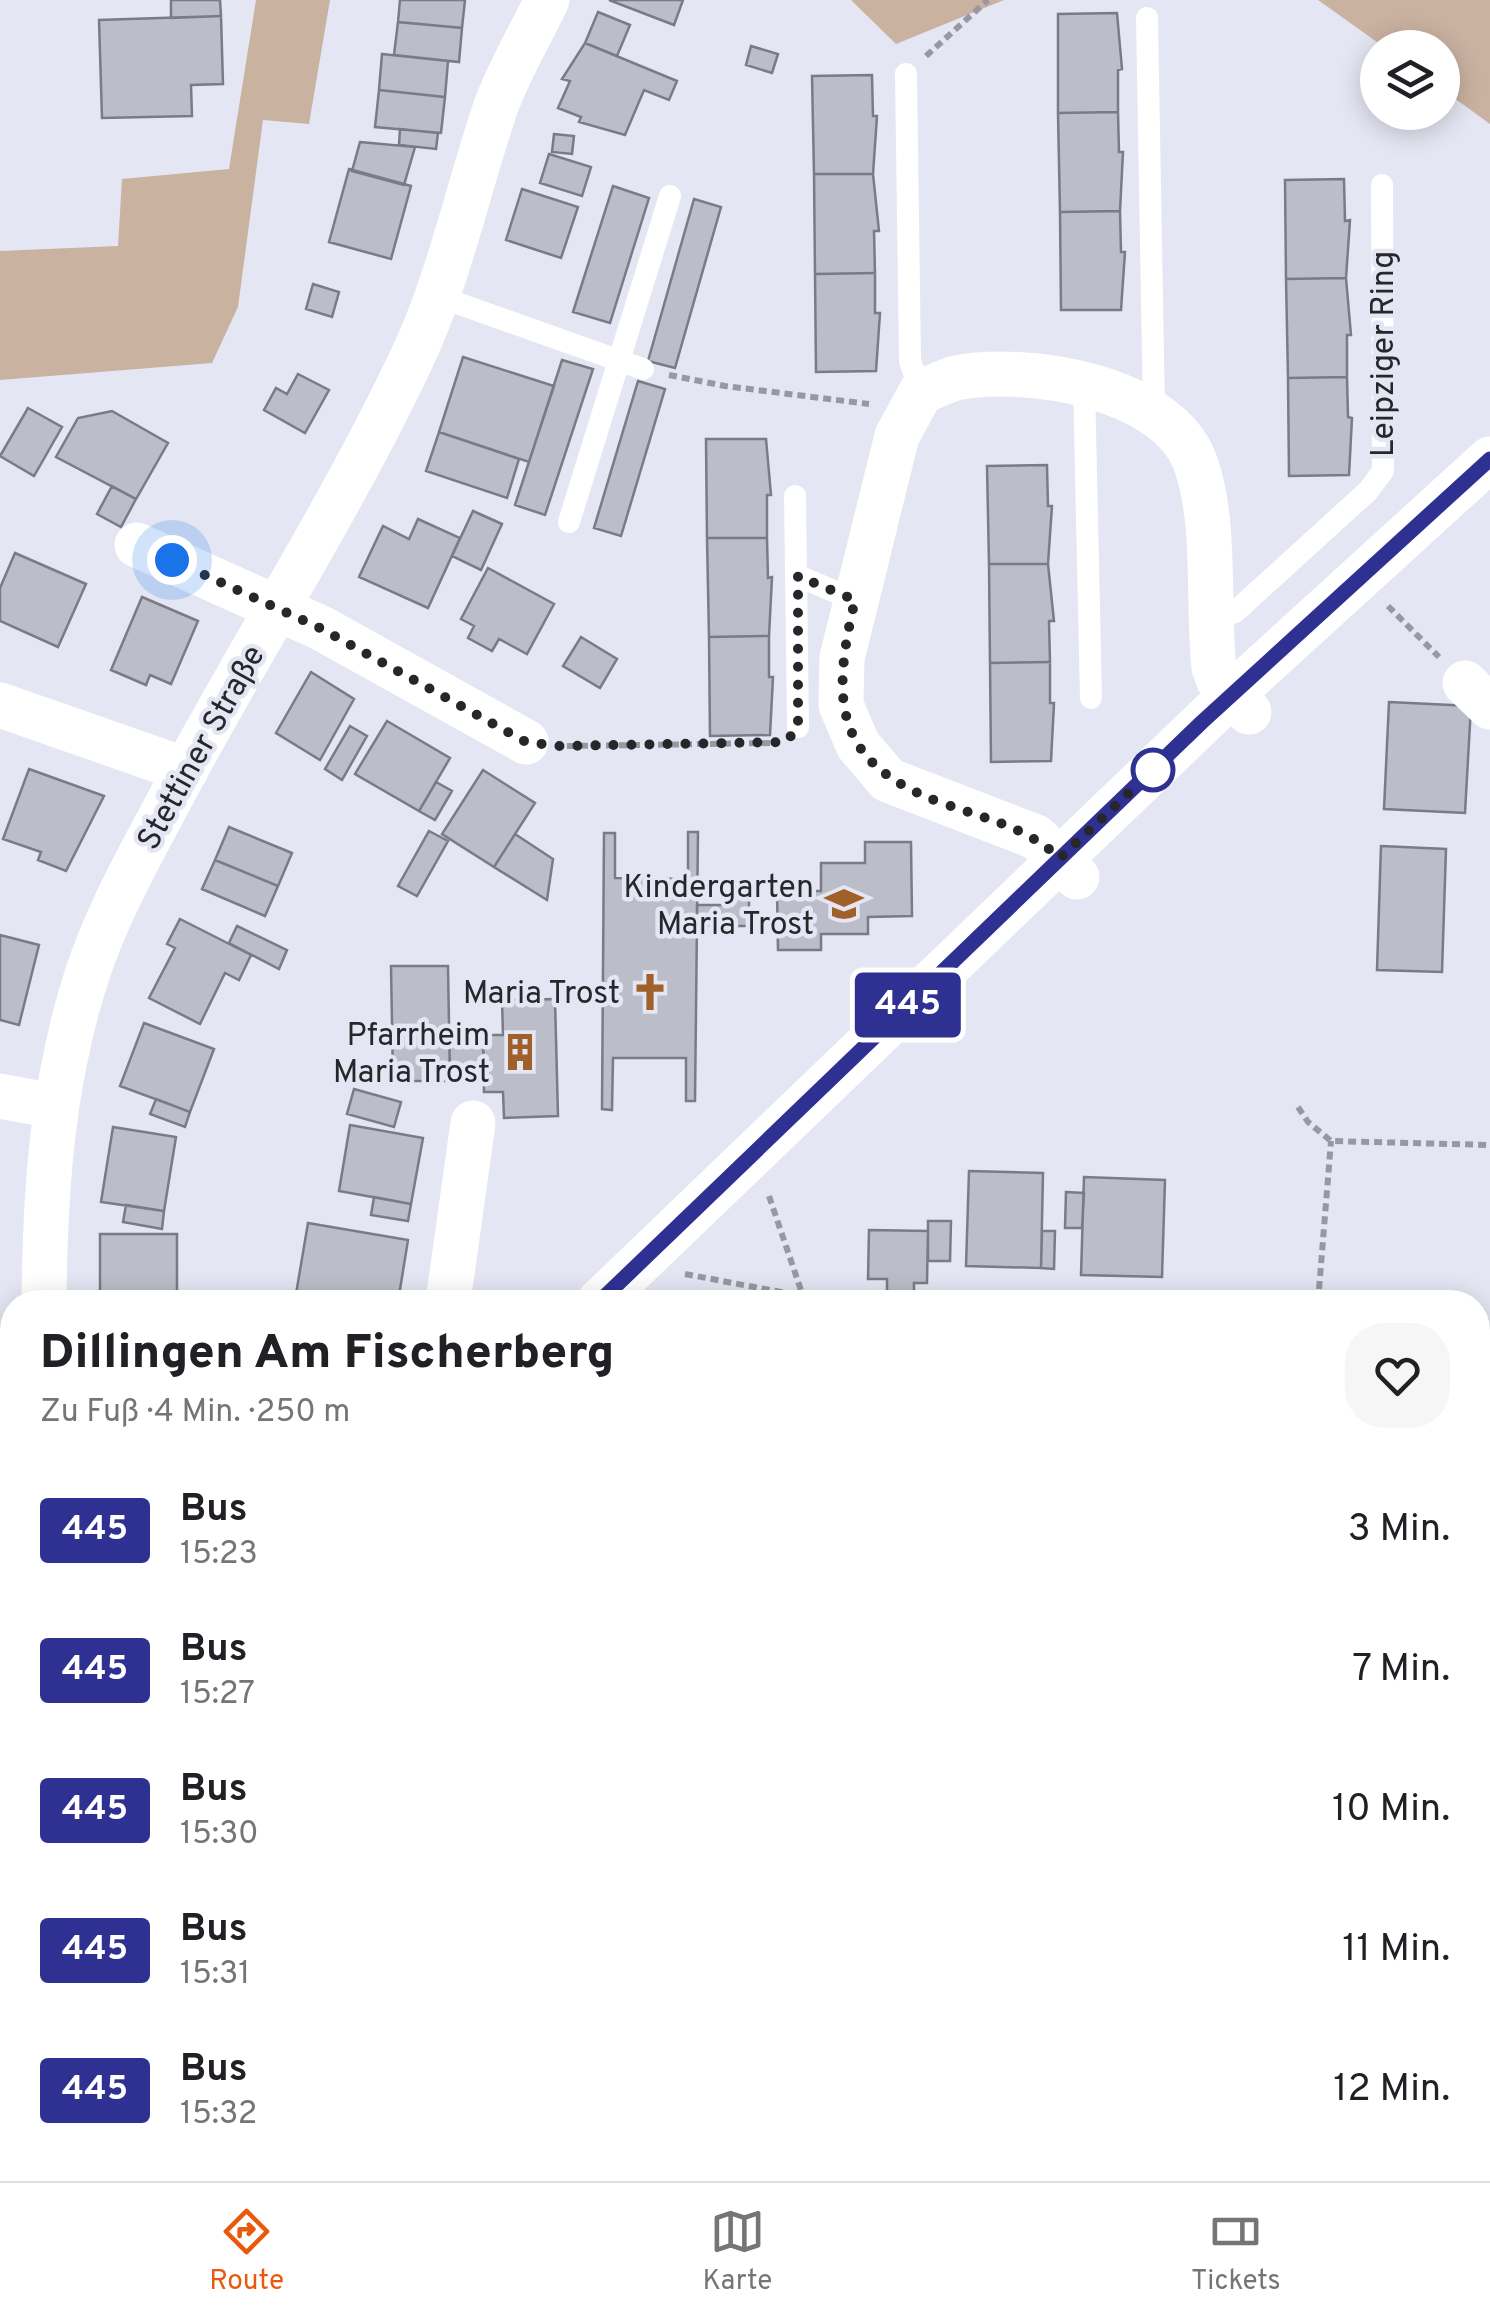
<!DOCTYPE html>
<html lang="de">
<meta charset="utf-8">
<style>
body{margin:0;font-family:Overpass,sans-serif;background:#f6f6f6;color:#202124;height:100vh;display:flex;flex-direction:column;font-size:38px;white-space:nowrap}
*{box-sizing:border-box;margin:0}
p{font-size:32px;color:#757577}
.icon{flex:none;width:55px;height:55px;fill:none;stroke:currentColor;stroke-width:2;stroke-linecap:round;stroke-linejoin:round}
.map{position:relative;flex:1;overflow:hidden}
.details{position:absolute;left:0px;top:1290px;width:1490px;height:892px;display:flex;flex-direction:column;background:#fff;border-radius:40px 40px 0 0;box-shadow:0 5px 25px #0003}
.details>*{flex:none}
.badge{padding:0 20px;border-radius:8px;font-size:35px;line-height:65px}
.tools{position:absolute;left:1360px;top:30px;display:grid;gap:20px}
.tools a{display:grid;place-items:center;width:100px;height:100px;border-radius:50%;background:#fff;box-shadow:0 5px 25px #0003;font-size:50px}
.you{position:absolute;width:50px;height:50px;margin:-25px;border:8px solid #fff;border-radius:50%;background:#1a73e8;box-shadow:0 0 0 15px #1a73e833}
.map>.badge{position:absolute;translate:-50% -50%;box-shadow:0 0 0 5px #fff}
.round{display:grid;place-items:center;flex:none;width:105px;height:105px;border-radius:40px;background:#f6f6f6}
.overview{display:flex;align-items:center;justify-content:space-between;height:170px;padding:0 40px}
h1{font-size:48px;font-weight:800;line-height:75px}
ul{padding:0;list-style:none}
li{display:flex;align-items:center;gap:30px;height:140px;padding:0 40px}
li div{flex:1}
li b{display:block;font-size:38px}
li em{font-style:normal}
li .badge{min-width:110px;font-weight:700;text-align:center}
.tabs{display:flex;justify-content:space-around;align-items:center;height:140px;border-top:2px solid #e0e0e0;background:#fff;font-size:28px;color:#757577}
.tabs a{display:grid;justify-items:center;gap:5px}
.tabs .active{color:#ea580c}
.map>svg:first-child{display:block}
.green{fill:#cab2a1}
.building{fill:#bbbdc9;stroke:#7a7b86;stroke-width:2.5}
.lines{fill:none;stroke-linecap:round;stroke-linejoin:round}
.path{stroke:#9798a2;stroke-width:6;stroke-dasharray:8 5;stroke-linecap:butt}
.service{stroke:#fff;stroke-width:22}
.minor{stroke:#fff;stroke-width:45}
.line-casing{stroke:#fff;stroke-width:22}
.line{stroke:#2e3192;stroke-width:15}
.walk{stroke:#26262b;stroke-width:10;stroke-dasharray:0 18}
.stop-dot{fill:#fff;stroke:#2e3192;stroke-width:5}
.labels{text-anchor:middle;stroke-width:9;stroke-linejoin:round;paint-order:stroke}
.street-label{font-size:32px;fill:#26262b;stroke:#e4e6f3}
.poi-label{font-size:32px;fill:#26262b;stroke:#e4e6f3;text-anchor:end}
</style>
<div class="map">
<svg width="1490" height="2181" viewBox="0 0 1490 2181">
<rect width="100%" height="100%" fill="#e4e6f3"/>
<path class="green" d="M256 0H330L309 124 263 120 238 307 212 363 0 380V251L118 246 122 179 229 169Z
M851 0H1004L896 44Z
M1318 0H1490V124L1443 90 1442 48 1384 47Z"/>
<path class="building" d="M171 0H220L221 16 171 18Z
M400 0H465L462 28 398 22Z
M609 0H683L674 25Z
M598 12 630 25 617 56 585 43Z
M1117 13 1122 69 1118 70V112L1058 113V14Z
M221 16 223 84 191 85 192 116 102 118 99 20Z
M398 22 462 28 459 62 394 55Z
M585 43 677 81 669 100 644 90 625 135 579 122 581 117 558 108 570 81 562 79Z
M751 46 778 54 772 73 746 65Z
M382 54 448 61 445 97 379 90Z
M872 75 873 116H877L873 174H814L812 76Z
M379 90 445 97 441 133 375 127Z
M1118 112 1119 152H1123L1120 211 1060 212 1058 113Z
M400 129 438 133 436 149 399 145Z
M554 134 574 136 572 154 552 152Z
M360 142 415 147 404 185 352 171Z
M549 154 591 167 582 196 540 183Z
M349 169 411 186 391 259 329 242Z
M814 174H873L879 231H874L875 273 815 274Z
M1344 179 1345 221 1350 220 1346 278 1286 279 1285 180Z
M613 186 649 198 610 323 573 312Z
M522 189 578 207 561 258 506 240Z
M694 199 721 207 675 368 648 361Z
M1120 211 1121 252H1125L1121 310H1061L1060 212Z
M875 273V313H880L876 371 816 372 815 274Z
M1346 278 1351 335H1347V377L1288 378 1286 279Z
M313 284 339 292 332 317 306 309Z
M463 357 554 386 529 462 439 432Z
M562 360 593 369 545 515 515 505Z
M298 374 329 390 305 433 264 410 276 388 287 394Z
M1347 377 1348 417 1352 418 1349 475 1289 476 1288 378Z
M638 381 665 389 621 536 594 528Z
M28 408 62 427 34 476 0 456Z
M112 411 168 443 136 499 56 457 78 418Z
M439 432 519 459 507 498 426 471Z
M706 439H766L771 495H767V538H707Z
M1047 465 1048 506H1052L1048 564H989L987 466Z
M112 486 136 499 121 527 97 514Z
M473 511 502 524 481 570 452 556Z
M418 519 460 538 428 608 359 577 383 526 409 539Z
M707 538H767L768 578 772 577 769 636 709 637Z
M15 553 86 584 58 647 0 621V588Z
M989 564H1048L1054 621H1049L1050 662 990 663Z
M488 568 554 604 527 654 499 639 492 651 468 638 474 626 461 619Z
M142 597 198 621 171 684 150 675 146 685 111 670Z
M769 636V677H773L770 735 710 736 709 637Z
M581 637 617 659 600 688 563 666Z
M1050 662V703H1054L1051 761 991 762 990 663Z
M311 672 354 699 320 760 276 733Z
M1389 702 1471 706 1465 813 1384 809Z
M387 721 450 758 419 811 355 774Z
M350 726 367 736 342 780 325 769Z
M29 769 104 796 66 871 38 860 41 852 3 839Z
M483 770 535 803 494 867 442 834Z
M436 782 452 791 435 820 419 811Z
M229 827 292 853 278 886 215 860Z
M429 831 448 841 417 896 398 886Z
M688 832H698L695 1101H686V1058H613L612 1110 602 1109 604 833H615V878L688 879Z
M515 834 553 859 547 900 494 867Z
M865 842H911L912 916 868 917V934H821V950H778L777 891H821V863H865Z
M1381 846 1446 849 1442 972 1377 970Z
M215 860 278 886 265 916 202 889Z
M729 894H749V926H697V905H729Z
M180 919 251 955 239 980 225 973 200 1024 149 998 175 948 167 944Z
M237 926 287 950 279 969 229 943Z
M0 935 39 945 19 1025 0 1020Z
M391 966H448L450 1081H393Z
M555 999 558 1116 504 1118 503 1092H484L483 1035H503L502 1000Z
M144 1023 214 1049 190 1112 120 1086Z
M483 1030 484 1069H450L449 1031Z
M354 1089 401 1102 394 1127 347 1114Z
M156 1099 190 1112 185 1127 150 1114Z
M350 1125 423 1138 411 1204 339 1191Z
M113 1127 176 1137 164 1211 101 1202Z
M969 1171 1043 1173 1041 1268 966 1266Z
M1084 1177 1165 1180 1162 1277 1081 1275Z
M1066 1192 1084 1193 1082 1228H1065Z
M374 1197 411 1204 408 1221 371 1215Z
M126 1205 164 1211 162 1229 123 1222Z
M928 1221H951L950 1261H928Z
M308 1223 408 1240 398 1302H346L296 1294Z
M869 1230 928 1231 927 1283H914V1302H887V1279H868Z
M1042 1231H1055L1054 1269 1041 1268Z
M100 1234H177V1301H100Z
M1478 1477H1484L1483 1552H1478Z
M0 2161H9L12 2170H55V2181H0Z
M82 2170H120V2175H149V2181H82Z
M360 2170H422V2181H360Z
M527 2170H598V2181H527Z"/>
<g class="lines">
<path class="path" d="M926 56 988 0
M669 375 725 386 869 404
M1388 606 1439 657
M567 746 774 743
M1298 1107 1308 1122 1331 1141 1490 1145
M769 1196 805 1302
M685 1274 802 1296
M1318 1302 1331 1141"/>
<path class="service" d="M1147 18 1154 412
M906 74 910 361 921 392
M437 296 643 369
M1084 384 1091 698
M795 496 798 727
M569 522 670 196
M798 576 855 600
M1209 622 1235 612 1368 491 1383 471 1382 185
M0 1953 12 1945
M1154 2181V2170"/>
<path class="minor" d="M137 545 321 628 526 742
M1465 683 1490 707
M0 705 186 770
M1077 877 1036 837 888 780 858 745 841 705 842 658 897 436 921 392C932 388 944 381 956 378 1026 364 1167 386 1195 462 1217 521 1207 604 1214 668L1219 681 1249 712
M0 1096 54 1106
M44 1302C45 1190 52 1083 87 975 107 913 141 854 171 797 249 650 340 510 411 360 449 280 467 192 495 109 508 72 530 36 547 0
M448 1302 473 1123
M599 1302 1231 695 1490 459
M1478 1611 1490 1612
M0 1857 12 1850
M0 1894 12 1888
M0 2118 12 2117
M1478 2148 1490 2149
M225 2181 232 2170
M472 2181 473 2170
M864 2181 865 2170"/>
</g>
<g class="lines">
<g class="line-casing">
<path id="line" d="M599 1302 1202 722 1490 459"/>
</g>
<use href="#line" class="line"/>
<path class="walk" d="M172 560 320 628 526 742 559 746 786 742 798 727V576L855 600C831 701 833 763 942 803 986 819 1024 826 1060 858L1153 770"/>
</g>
<defs>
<g id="school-bare" transform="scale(3)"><path d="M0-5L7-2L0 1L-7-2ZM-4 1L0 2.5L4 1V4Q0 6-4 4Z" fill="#a06029" stroke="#e4e6f3" stroke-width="2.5" paint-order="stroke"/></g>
<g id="church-bare" transform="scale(3)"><path d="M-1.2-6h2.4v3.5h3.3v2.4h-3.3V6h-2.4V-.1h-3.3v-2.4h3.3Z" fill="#a06029" stroke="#e4e6f3" stroke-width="2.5" paint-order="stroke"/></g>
<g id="building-bare" transform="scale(3)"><path d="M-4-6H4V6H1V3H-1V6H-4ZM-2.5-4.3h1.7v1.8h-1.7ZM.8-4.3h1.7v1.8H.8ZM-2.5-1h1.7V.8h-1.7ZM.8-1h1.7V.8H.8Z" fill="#a06029" stroke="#e4e6f3" stroke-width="2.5" paint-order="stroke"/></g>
</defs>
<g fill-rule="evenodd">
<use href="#school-bare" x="844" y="904"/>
<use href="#church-bare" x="650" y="992"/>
<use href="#building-bare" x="520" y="1052"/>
</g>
<circle class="stop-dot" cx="1153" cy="770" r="20"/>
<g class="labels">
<g class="street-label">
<text transform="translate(1382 354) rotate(-90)" y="11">Leipziger Ring</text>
<text transform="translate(200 747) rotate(-61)" y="11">Stettiner Straße</text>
</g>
<g class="poi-label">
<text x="814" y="897">Kindergarten<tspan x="814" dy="37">Maria Trost</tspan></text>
<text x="620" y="1003">Maria Trost</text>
<text x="490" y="1045">Pfarrheim<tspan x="490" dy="37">Maria Trost</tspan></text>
</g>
</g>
</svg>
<div class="tools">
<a><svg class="icon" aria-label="layers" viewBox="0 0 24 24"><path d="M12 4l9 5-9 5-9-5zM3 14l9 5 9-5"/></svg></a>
</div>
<div class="you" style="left:172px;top:560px"></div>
<b class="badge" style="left:908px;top:1005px;background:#2e3192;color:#fff">445</b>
<section class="details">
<div class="overview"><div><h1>Dillingen Am Fischerberg</h1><p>Zu Fuß · 4 Min. · 250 m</p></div><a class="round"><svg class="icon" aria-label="heart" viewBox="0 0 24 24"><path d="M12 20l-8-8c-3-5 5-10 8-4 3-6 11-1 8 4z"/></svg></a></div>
<ul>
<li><span class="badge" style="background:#2e3192;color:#fff">445</span><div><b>Bus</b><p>15:23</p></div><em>3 Min.</em></li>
<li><span class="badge" style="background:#2e3192;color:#fff">445</span><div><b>Bus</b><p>15:27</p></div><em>7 Min.</em></li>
<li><span class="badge" style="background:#2e3192;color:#fff">445</span><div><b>Bus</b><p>15:30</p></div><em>10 Min.</em></li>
<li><span class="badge" style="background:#2e3192;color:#fff">445</span><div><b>Bus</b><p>15:31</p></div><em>11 Min.</em></li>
<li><span class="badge" style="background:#2e3192;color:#fff">445</span><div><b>Bus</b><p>15:32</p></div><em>12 Min.</em></li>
</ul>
</section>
</div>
<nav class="tabs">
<a class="active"><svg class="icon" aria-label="directions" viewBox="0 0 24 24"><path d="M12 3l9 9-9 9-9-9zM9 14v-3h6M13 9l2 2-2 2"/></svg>Route</a>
<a><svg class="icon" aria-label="map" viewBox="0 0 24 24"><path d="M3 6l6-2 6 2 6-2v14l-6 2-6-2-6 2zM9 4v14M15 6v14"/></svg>Karte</a>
<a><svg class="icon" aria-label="tickets" viewBox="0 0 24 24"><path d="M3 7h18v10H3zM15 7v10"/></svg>Tickets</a>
</nav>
